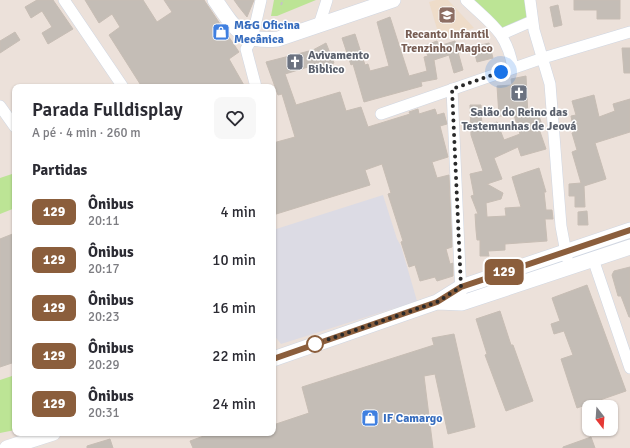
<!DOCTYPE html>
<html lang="pt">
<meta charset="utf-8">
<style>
body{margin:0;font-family:Signika,sans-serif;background:#f7f7f7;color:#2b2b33;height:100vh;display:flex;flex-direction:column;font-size:15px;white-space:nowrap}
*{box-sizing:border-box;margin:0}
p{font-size:13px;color:#7c7c81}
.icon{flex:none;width:22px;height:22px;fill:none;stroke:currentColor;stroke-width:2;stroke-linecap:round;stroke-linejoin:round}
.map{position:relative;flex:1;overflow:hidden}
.details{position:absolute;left:12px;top:84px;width:264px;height:352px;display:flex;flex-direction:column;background:#fff;border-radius:8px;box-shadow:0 1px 3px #0004}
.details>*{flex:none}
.badge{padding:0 8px;border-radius:6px;font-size:14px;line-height:26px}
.needle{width:26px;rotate:163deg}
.fabs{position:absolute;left:582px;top:400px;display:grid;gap:8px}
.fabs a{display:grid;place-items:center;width:36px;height:36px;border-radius:8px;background:#fff;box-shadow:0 1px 3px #0004;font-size:20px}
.you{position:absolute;width:20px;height:20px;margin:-10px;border:3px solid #fff;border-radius:50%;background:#1a73e8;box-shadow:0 0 0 6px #1a73e833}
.map>.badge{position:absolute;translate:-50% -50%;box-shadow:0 0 0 2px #fff}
h2{padding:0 20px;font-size:15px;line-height:36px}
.round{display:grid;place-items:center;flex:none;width:42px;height:42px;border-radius:8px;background:#f7f7f7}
.headline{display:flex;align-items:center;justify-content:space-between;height:68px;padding:0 20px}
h1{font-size:19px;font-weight:600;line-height:30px}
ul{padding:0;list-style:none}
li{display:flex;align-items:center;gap:12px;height:48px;padding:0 20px}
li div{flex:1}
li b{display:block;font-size:15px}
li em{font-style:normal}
li .badge{min-width:44px;font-weight:700;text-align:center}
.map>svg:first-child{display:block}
.industrial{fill:#dcdbe4}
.education{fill:#eedcc9}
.green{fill:#bce495}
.building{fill:#c4bdb6;stroke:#c7bdb4}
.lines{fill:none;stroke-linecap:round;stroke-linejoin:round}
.street-casing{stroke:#cfd6e2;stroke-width:12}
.secondary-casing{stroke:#cfd6e2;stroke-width:16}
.path{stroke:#c3c3c3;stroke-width:2;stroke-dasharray:3 2;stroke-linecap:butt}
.street{stroke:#fff;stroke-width:11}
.secondary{stroke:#fff;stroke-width:15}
.line-casing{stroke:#fff;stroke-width:9}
.line{stroke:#8b5e3c;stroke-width:6}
.walk{stroke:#292929;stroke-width:4;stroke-dasharray:0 7.2}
.stop-dot{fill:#fff;stroke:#8b5e3c;stroke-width:2}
.labels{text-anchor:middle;stroke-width:3;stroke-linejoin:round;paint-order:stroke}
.shop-label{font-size:12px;font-weight:bold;fill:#366cbe;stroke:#fff;text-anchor:start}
.education-label{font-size:12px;font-weight:bold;fill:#785e54;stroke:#fff}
.worship-label{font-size:12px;font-weight:bold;fill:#5b616d;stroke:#fff;text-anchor:start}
</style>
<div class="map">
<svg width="630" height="448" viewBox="0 0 630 448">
<rect width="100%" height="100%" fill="#ece1da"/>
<path class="industrial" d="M383 195 397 239 401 246 417 301 281 344 273 334V230Z"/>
<path class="education" d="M436 0H448L474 28 440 39 429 2Z"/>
<path class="green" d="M274 0H316L277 16H271Z
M468 0H526L528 23 503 28Z
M15 173V208L0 214V178Z
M15 375V430L0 433V380Z"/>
<path class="building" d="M37 0H53L73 29 48 44 42 33 52 27 42 11 31 18 25 7Z
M85 0H143L157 22 172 12 164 0H204L239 52 229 59 245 87H142L109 35 120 27 112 14 99 23Z
M234 0H254L247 17 239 7Z
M574 0H620V19H597V10H574Z
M558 5 562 25 554 27 550 7Z
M390 17 409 76 427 71 424 57 428 56 423 46 437 41 439 46 455 41 463 70 454 73 449 55 434 60 437 79 421 82 422 86 364 102 353 64 351 65 342 38 355 34 365 65 368 64 370 71 389 66 377 22Z
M15 32 20 40 0 53V41Z
M326 43 334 63 320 69 318 64 285 74 296 105 340 92 346 111 361 107 368 127 410 114 409 112 418 109 419 114 435 109 437 115 444 113 447 124 440 126 448 157 432 162 437 178 449 175 452 247 446 249 450 264 453 263V276L437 281 435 277 420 281 415 265 409 267 401 242 403 241 388 194 391 193 382 164 365 170 370 185 273 215V143L295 137 282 94 278 95 266 62 313 50Z
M489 43 493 58 477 62 473 47Z
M622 48H630V73H624Z
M526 76 528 117 538 113 542 125 538 126 546 149 521 156 518 147 494 158 502 179 487 184 503 193 501 199 486 203 487 217 506 216 505 208 521 207 512 177 539 168 546 192H544L546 210H552L553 219H545L547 241 505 244V250L488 251 489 256H480V240H477L476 230 475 214H478L471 196 474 195 470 174 483 171 471 135 470 105H481L482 128 497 122 504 140 520 134 514 115 499 116 497 86 512 85 511 79Z
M594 95 599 117 615 111 613 104 630 99V132L595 143 606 179 584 186 585 207H575V196H569V184L581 183 572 152 577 150 572 133 574 132 571 116 576 115 572 101Z
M587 211 588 225H578V212Z
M15 233V362L0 367V239Z
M630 267V317H629L621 296H618L612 275 614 271Z
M587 285 626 391 577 408 561 359 573 355 564 331 554 334 551 324 560 321 552 298Z
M500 311 511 345H513L533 401 506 411 485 355 487 354 476 319Z
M454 334 475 427 448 434 435 374 424 376 433 448H193L190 441 212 433H273V425L309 413 302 387 434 345 432 338Z
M591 437 595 448H563V447Z
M110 439 113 448H87V446Z"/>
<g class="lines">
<g class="street-casing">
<path id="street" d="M64 0 123 87
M466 0C491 24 507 32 513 68
M530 0 534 30 550 84 561 226 567 258
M319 25 327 0
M502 34 532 21
M256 87 246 49 252 39 261 0
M452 89 461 295
M0 106 15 127
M381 114 543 58 630 32
M593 259 630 368"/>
</g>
<g class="secondary-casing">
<path id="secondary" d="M215 0C235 28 240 43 278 39L393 0
M437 302 462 303 630 247
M273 359 437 302 461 287 630 230
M7 448 53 433"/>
</g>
<path class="path" d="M281 5 283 0"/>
<use href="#street" class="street"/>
<use href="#secondary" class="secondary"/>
</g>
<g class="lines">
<g class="line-casing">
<path id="line" d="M273 359 437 302 461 287 630 230"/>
</g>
<use href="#line" class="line"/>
<path class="walk" d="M315 344 437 302 461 287 452 89 501 72"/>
</g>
<defs>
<g id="school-square" transform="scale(0.9)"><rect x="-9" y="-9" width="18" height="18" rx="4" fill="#8d6e63" stroke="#fff"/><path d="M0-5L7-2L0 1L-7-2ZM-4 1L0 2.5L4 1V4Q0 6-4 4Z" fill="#fff"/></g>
<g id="shop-square" transform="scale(0.9)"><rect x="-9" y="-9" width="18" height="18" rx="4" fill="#3f7fe0" stroke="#fff"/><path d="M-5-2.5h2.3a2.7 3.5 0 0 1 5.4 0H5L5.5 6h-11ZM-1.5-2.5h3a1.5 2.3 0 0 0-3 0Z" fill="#fff"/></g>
<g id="church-square" transform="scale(0.9)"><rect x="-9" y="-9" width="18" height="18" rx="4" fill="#6b7280" stroke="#fff"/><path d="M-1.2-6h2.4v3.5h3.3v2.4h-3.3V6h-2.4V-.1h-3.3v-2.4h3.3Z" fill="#fff"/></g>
</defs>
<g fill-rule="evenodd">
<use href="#school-square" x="447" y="15"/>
<use href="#shop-square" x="221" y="32"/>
<use href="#church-square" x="295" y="62"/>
<use href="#church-square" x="519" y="93"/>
<use href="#shop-square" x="370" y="418"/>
</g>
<circle class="stop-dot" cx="315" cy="344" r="8"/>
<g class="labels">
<g class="shop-label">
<text x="234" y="29">M&amp;G Oficina<tspan x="234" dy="14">Mecânica</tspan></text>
<text x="383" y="422">IF Camargo</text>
</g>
<g class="education-label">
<text x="447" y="38">Recanto Infantil<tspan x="447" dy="14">Trenzinho Magico</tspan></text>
</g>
<g class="worship-label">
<text x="308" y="59">Avivamento<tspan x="308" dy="14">Biblico</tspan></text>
<text x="519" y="116" text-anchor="middle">Salão do Reino das<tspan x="519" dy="14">Testemunhas de Jeová</tspan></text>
</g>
</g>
</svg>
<div class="fabs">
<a><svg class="needle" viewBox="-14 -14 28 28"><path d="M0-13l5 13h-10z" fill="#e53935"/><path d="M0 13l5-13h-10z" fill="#7c7c81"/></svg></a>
</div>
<div class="you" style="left:501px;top:72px"></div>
<b class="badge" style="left:504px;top:272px;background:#8b5e3c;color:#fff">129</b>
<section class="details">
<div class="headline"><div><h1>Parada Fulldisplay</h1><p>A pé · 4 min · 260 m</p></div><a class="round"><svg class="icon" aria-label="heart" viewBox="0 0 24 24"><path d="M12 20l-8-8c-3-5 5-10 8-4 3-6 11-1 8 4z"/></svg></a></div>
<h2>Partidas</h2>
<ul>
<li><span class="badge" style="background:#8b5e3c;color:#fff">129</span><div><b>Ônibus</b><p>20:11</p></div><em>4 min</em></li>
<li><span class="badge" style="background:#8b5e3c;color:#fff">129</span><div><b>Ônibus</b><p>20:17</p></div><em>10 min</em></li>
<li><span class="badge" style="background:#8b5e3c;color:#fff">129</span><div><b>Ônibus</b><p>20:23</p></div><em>16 min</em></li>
<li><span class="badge" style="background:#8b5e3c;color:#fff">129</span><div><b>Ônibus</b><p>20:29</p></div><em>22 min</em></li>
<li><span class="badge" style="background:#8b5e3c;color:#fff">129</span><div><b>Ônibus</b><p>20:31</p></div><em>24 min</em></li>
</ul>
</section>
</div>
